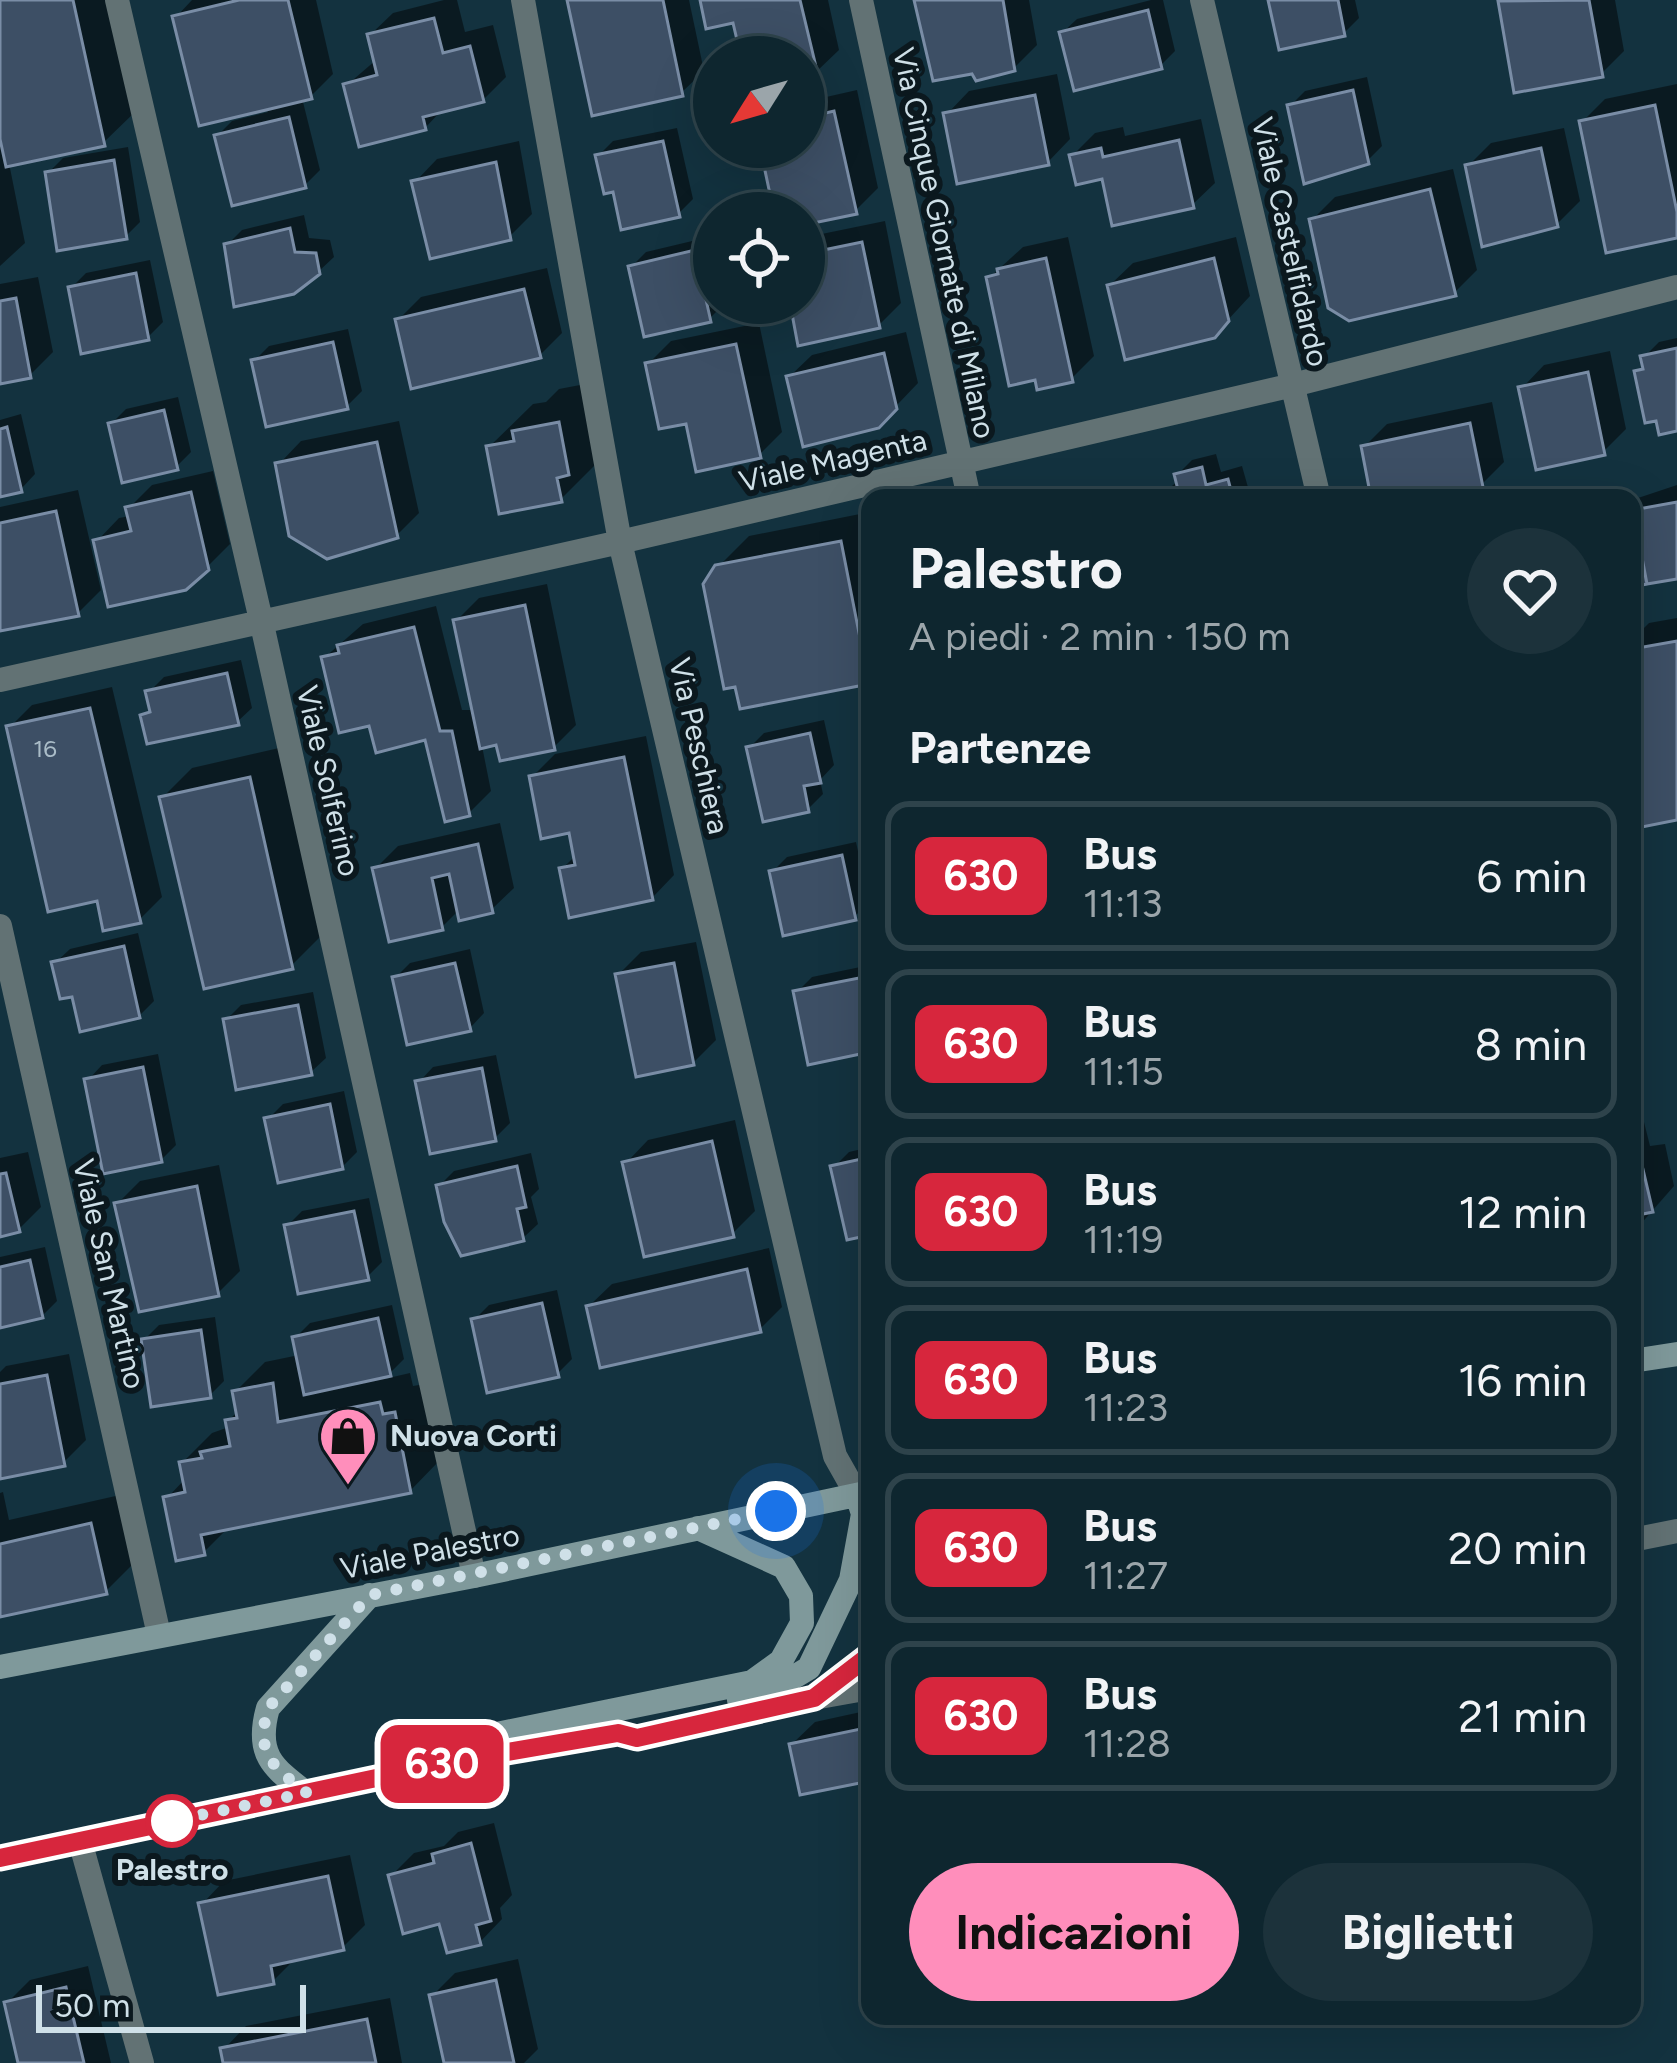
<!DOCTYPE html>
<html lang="it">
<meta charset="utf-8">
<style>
body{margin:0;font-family:Figtree,sans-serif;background:#1c323b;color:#f1f3f6;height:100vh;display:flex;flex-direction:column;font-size:45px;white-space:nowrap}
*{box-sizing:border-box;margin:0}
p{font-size:39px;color:#9ba5aa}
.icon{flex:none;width:66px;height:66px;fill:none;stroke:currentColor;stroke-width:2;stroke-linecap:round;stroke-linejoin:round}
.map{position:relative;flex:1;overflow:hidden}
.sheet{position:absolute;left:861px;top:489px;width:780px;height:1536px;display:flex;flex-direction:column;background:#0e262f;border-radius:24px;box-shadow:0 12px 48px #0002,0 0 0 3px #2e434b}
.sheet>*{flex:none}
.badge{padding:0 24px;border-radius:18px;font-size:42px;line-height:78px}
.needle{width:78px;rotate:233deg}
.controls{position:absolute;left:693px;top:36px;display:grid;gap:24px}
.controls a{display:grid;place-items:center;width:132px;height:132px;border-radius:50%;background:#0e262f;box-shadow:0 12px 48px #0002,0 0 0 3px #2e434b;font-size:60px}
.scale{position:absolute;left:36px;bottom:30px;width:270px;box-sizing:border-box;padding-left:12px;border:6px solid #cfe0e8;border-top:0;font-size:33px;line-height:42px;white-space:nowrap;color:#cfe0e8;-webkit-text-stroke:9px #0b181e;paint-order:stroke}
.you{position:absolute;width:60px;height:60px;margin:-30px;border:9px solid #fff;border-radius:50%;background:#1a73e8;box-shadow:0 0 0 18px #1a73e833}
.map>.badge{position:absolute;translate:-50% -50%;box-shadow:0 0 0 6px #fff}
h2{padding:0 48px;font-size:45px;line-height:108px}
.round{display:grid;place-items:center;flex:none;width:126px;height:126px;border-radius:63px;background:#1c323b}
.headline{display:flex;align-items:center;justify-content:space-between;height:204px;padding:0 48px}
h1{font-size:57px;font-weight:700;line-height:90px}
.button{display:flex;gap:24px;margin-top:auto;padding:24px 48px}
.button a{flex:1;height:138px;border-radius:72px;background:#ff8ebb;color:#111;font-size:48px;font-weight:700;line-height:138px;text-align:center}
.button a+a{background:#1c323b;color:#f1f3f6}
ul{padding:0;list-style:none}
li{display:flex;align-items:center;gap:36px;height:150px;margin:0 24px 18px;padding:0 24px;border:6px solid #2e434b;border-radius:24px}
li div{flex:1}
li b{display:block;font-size:45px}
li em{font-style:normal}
li .badge{min-width:132px;font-weight:700;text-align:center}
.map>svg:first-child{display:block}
.shadow{fill:#0007}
.building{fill:#3d4f65;stroke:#7a8da6;stroke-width:3}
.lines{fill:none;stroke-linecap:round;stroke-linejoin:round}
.minor{stroke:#627274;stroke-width:24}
.secondary{stroke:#7f999b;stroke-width:24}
.line-casing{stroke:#fff;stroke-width:27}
.line{stroke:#d7263d;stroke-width:18}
.walk{stroke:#cfe0e8;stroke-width:12;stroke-dasharray:0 21.6}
.stop-dot{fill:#fff;stroke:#d7263d;stroke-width:6}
.labels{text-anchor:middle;stroke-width:12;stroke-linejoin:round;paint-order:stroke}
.number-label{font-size:24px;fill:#aabcc7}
.street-label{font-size:30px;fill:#cfe0e8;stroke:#0b181e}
.poi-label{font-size:30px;font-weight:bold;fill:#cfe0e8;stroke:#0b181e;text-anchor:start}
.stop-label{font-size:30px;font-weight:bold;fill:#cfe0e8;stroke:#0b181e}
</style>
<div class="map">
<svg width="1677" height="2063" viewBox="0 0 1677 2063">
<rect width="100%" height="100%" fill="#13323f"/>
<path class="shadow" d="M0 0H109L134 113 103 143 9 163 25 243 0 266Z
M192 0H316L333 74 311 96 302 98 320 170 305 185 217 136 232 121 268 112 176 17Z
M444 0H457L465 32 493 25 506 77 483 100 443 109 425 128 347 85 376 60 370 35 393 13Z
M571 0H689L704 71 681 93Z
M703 0H828L839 50 816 72 804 75V57H729L741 45 736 19Z
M917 0H1029L1037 45 1014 68Z
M1151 0H1163L1175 51 1160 66 1062 33 1077 19Z
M1271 0H1355L1359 18 1344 33Z
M1503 0H1615L1624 51 1601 74 1501 2Z
M1057 74 1070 139 1048 162 947 114 969 91Z
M1367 77 1382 146 1367 161 1290 106 1305 91Z
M1677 84V235L1582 122 1605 99Z
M857 90 878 188 855 211 804 222V213H778L763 147H804V102Z
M1201 119 1215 183 1192 205 1104 176 1072 156 1095 133 1123 127 1125 136Z
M677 128 693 199 678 214 615 189 598 156 613 141Z
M1564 128 1580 201 1557 224 1468 166 1491 143Z
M519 141 532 214 509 237 415 182 437 159Z
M128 147 140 222 126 236 48 173 63 158Z
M1453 169 1477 270 1454 293 1312 220 1335 197Z
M304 215 309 238 330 240 334 257 318 272 227 245 242 230Z
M885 221 901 303 878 326 793 303H804L807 237Z
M709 237 714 259V303L724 304 709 319 631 267 646 252Z
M1068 237 1094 356 1071 379 989 278 1023 247Z
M1236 237 1250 296 1214 335 1110 285 1133 263Z
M150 260 163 322 148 337 71 288 86 273Z
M547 268 562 333 539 356 398 320 421 297Z
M38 277 53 352 30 375 0 381V284Z
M759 323 782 432 759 455 688 420 648 364 671 341Z
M348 329 362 391 347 406 254 361 269 346Z
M906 332 918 383 878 425 789 377 812 355Z
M1677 338V428L1637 372 1645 364 1644 357 1659 342Z
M1610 351 1626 429 1603 452 1522 388 1544 365Z
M601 381 604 456 561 499 489 447 533 404 546 402 559 389Z
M178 397 191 452 176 467 111 424 126 409Z
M1492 402 1504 462 1482 484 1458 489 1460 498H1375L1364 447 1387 424Z
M21 414 35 474 21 489 0 494V420Z
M399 421 419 513 396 536 279 464 301 441Z
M1216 454 1221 472 1242 466 1251 498H1158L1179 480 1177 475 1192 460Z
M213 471 230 544 206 568 97 541 119 518 130 516 129 508 152 485Z
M1677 485V576L1632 584V500Z
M78 490 101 590 78 613 0 628V507Z
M870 512V679L868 681 718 567 749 536Z
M547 584 576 725 554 747 499 742 482 746 491 791 468 814 427 736 372 722 324 658 363 624 436 606 462 710H475L456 621 479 598Z
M1677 618V817L1632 826V640L1649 623Z
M241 660 252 708 237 722 143 716 152 707 149 692 164 677Z
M112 687 162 897 139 920 99 898 10 727 32 705Z
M824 720 834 765 820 780 823 794 808 809 749 748 764 733Z
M646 736 674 875 652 898 562 869 576 855 571 830 532 777 555 754Z
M279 748 321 936 291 966 162 798 192 768Z
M500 823 514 888 491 910 460 909 442 927 375 869 398 846Z
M856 842 869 902 854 917 772 872 787 857Z
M138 933 154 1001 139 1016 74 993 55 963 70 949Z
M696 942 716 1040 693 1063 618 975 641 952Z
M470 949 484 1013 470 1028 395 978 410 963Z
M870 965V1049L810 1061 797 992 812 977Z
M313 992 326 1058 311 1072 226 1020 241 1005Z
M158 1054 176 1145 161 1160 88 1080 102 1065Z
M496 1055 510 1123 495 1138 419 1082 433 1067Z
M344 1091 357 1152 342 1167 268 1119 283 1104Z
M1632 1107 1636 1124 1644 1122 1650 1146 1665 1144 1674 1186 1639 1226 1632 1227Z
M735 1120 755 1211 732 1234 626 1163 648 1140Z
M870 1147V1232L834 1167 849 1152Z
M28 1152 41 1207 18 1230 0 1234V1158Z
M531 1153 539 1189 531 1197 538 1224 523 1238 439 1186 454 1171Z
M219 1165 240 1271 218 1293 117 1204 140 1181Z
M369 1198 382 1262 367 1277 287 1226 302 1211Z
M45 1247 57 1301 42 1316 0 1325V1257Z
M769 1248 782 1307 760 1329 589 1306 612 1284Z
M557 1290 572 1359 557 1374 474 1320 489 1305Z
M392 1305 404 1359 384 1379 410 1373 413 1386 425 1384 440 1460 410 1491 229 1527 203 1553 167 1498 185 1479 182 1463 212 1433 229 1427 228 1421 238 1411 235 1392 265 1362 299 1355 295 1338 310 1323Z
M215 1317 224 1381 209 1396 144 1340 159 1325Z
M69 1354 86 1440 63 1463 0 1476V1372L6 1366Z
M3 1492 9 1520 120 1495 136 1561 106 1591 0 1613V1493Z
M870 1710V1778L792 1744 815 1722Z
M494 1823 512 1895 500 1908 502 1919 480 1942 442 1921 391 1876 414 1853 444 1846 458 1832Z
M350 1855 365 1925 342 1948 297 1957 273 1981 202 1904 224 1881Z
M518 1959 538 2049 524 2063H447L432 1996 455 1973Z
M88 1966 111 2063H21L7 2003 30 1980Z
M390 1998 402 2063H226L224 2049 246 2026Z"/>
<path class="building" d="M0 0H73L105 146 6 167 0 139Z
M239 0H288L312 99 199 126 172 16Z
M567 0H663L683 96 592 116Z
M700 0H800L818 75 804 78V57H741L733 23 706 29Z
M914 0H1003L1015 71 976 81 972 74 933 81Z
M1268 0H1338L1345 36 1279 50Z
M1589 0 1603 77 1514 93 1498 1Z
M1148 10 1162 69 1074 91 1059 32Z
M434 18 443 53 470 46 484 102 423 117 426 130 359 147 343 84 377 75 367 34Z
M1353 90 1369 164 1304 184 1287 105Z
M1035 95 1049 165 957 184 943 113Z
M1655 105 1677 212V238L1606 253 1579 121Z
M834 111 857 214 804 225V213H774L760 147H804V118Z
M289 117 306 188 232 206 214 135Z
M1179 140 1194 208 1112 226 1102 179 1076 185 1069 155 1101 148 1103 157Z
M663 141 680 217 621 230 613 192 604 194 595 155Z
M1541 148 1558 227 1482 247 1465 165Z
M114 160 127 239 57 251 45 172Z
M496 162 511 240 430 259 411 181Z
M1430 189 1456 296 1349 321 1328 308 1309 219Z
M290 228 295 252 316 253 320 274 294 294 234 307 224 244Z
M862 242 880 328 798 346 790 303H804V254Z
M695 250 711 322 644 337 628 266Z
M1046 258 1073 382 1037 390 1035 380 1009 386 986 277 998 274 997 269Z
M1214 258 1229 321 1215 338 1125 360 1107 285Z
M136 273 149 340 81 354 68 287Z
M524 289 541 358 411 389 395 319Z
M16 298 31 378 0 384V301Z
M333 342 348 409 266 427 251 360Z
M736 344 761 458 696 472 686 424 659 429 645 363Z
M1677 348V431L1659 435 1656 421 1645 423 1634 371 1643 369 1640 356Z
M884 353 897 409 879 428 803 447 786 376Z
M1588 372 1605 455 1536 470 1518 387Z
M164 410 178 470 122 483 108 423Z
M559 422 569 475 557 478 562 502 499 514 486 446 514 441 512 431Z
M1470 423 1483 487 1433 498H1371L1361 446Z
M7 427 22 492 0 497V429Z
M377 442 398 538 327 559 289 536 275 463Z
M1202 467 1206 485 1228 479 1233 498H1154L1178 490 1174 474Z
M191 492 209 570 186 590 108 607 93 540 131 531 125 507Z
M1677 502V579L1647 584 1633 510Z
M1632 510 1647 584 1632 587Z
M56 511 79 616 0 631V523Z
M841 541 869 684 740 709 735 687 724 689 703 584 715 565Z
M525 605 555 750 500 761 496 745 480 749 453 620Z
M414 627 440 731H452L470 816 445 822 425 740 376 753 369 726 339 733 321 657 339 653 337 645Z
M1677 641V820L1632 829V649Z
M227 673 239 725 147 744 140 715 150 712 145 691Z
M90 708 141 923 103 931 97 901 48 912 6 726Z
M810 733 821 783 804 786 809 812 763 822 746 747Z
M624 757 653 900 569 918 559 868 575 865 569 833 541 839 529 776Z
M250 777 293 969 204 989 159 797Z
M478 844 493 913 459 921 449 874 432 878 443 930 389 942 372 868Z
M842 855 856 920 783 936 769 871Z
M870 942V976H869L862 943Z
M124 946 140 1018 80 1032 72 997 60 999 51 962Z
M455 963 471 1031 407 1045 392 977Z
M674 963 694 1065 636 1077 615 974Z
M869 976 870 1052 808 1065 793 991Z
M298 1005 312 1075 236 1090 223 1019Z
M143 1067 162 1162 103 1174 84 1079Z
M482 1068 496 1141 430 1154 415 1081Z
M330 1104 343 1169 278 1183 264 1118Z
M712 1141 734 1237 644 1257 622 1162Z
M870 1157V1235L847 1240 830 1166Z
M1642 1165 1653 1212 1638 1215 1641 1228 1632 1230V1167Z
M517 1166 526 1207 517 1209 524 1241 461 1256 444 1222 436 1185Z
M6 1173 20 1232 0 1237V1174Z
M197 1186 219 1296 139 1312 114 1203Z
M354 1211 369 1280 298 1294 284 1225Z
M30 1260 43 1318 0 1328V1267Z
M747 1269 761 1332 600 1368 586 1306Z
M542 1303 559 1377 487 1393 471 1319Z
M870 1307V1343L862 1309Z
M378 1318 391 1376 304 1395 292 1337Z
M201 1330 211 1398 151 1407 141 1339Z
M47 1375 65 1466 0 1479V1384Z
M273 1383 278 1422 380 1402 383 1414 395 1412 411 1493 201 1535 205 1555 176 1561 163 1497 185 1492 179 1462 202 1458 200 1452 230 1446 225 1420 237 1418 232 1391Z
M91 1523 107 1594 0 1617V1544Z
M870 1727V1781L800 1795 789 1744Z
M471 1843 491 1921 476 1925 481 1945 447 1953 439 1924 403 1934 388 1875 434 1863 432 1854Z
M328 1876 344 1950 271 1966 274 1984 218 1995 198 1903Z
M496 1980 514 2063H444L429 1995Z
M66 1987 84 2063H18L4 2002Z
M367 2019 376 2063H223L220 2048Z"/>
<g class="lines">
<path class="minor" d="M117 0 261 620 474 1576
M523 0 620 542 835 1456 857 1495
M861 0 969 498
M1202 0 1319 498
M0 680 620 542 1293 385 1677 287
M0 926 159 1635
M1632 1540 1677 1531
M814 1698 870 1688
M80 1841 142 2063"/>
<path class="secondary" d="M1632 1361 1677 1354
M0 1667 474 1576 870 1492
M739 1700 764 1695 809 1668 851 1580 863 1514 857 1495
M461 1760 487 1736 752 1682 781 1661 802 1623 801 1596 784 1567 698 1528
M306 1793C272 1767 255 1754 268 1708L370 1595
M0 1858 461 1760 618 1733 637 1739 814 1698 870 1655"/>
</g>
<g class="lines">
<g class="line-casing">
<path id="line" d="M0 1858 461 1760 618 1733 637 1738 814 1698 870 1655"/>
</g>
<use href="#line" class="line"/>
<path class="walk" d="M172 1821 166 1822 307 1793C272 1766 255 1754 268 1708L370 1595 776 1511"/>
</g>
<defs>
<g id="shop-pin" transform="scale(3)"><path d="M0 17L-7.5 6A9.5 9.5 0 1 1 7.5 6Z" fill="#ff8ebb" stroke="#0b181e"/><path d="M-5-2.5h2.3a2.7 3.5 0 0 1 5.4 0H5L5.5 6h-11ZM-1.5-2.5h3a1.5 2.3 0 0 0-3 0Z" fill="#111"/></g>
</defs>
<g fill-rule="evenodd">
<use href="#shop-pin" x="348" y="1436"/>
</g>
<circle class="stop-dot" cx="172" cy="1821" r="24"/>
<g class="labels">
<g class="number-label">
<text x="45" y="757">16</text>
</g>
<g class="street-label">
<text transform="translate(1290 242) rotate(77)" y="10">Viale Castelfidardo</text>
<text transform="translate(944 243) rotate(78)" y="10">Via Cinque Giornate di Milano</text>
<text transform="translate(833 461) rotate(-13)" y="10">Viale Magenta</text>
<text transform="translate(699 746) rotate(77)" y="10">Via Peschiera</text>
<text transform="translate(328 781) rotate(77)" y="10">Viale Solferino</text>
<text transform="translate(109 1274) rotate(77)" y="10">Viale San Martino</text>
<text transform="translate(430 1552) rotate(-11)" y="10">Viale Palestro</text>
</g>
<g class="poi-label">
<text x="390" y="1446">Nuova Corti</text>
</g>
<g class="stop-label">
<text x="172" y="1880">Palestro</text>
</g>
</g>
</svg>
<div class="controls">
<a><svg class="needle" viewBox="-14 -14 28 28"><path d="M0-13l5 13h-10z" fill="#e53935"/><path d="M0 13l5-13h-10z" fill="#9ba5aa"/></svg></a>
<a><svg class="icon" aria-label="locate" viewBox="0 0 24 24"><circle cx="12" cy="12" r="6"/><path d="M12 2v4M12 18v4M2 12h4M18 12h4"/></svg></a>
</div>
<div class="scale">50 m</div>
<div class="you" style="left:776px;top:1511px"></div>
<b class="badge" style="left:442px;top:1764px;background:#d7263d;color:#fff">630</b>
<section class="sheet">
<div class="headline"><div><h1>Palestro</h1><p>A piedi · 2 min · 150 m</p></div><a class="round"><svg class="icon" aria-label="heart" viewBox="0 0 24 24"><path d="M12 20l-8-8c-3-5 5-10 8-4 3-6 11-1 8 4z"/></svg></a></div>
<h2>Partenze</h2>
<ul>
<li><span class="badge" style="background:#d7263d;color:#fff">630</span><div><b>Bus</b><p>11:13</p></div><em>6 min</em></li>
<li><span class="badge" style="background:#d7263d;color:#fff">630</span><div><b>Bus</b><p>11:15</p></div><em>8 min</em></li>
<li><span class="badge" style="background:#d7263d;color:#fff">630</span><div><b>Bus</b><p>11:19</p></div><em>12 min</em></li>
<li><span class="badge" style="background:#d7263d;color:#fff">630</span><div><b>Bus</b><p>11:23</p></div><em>16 min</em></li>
<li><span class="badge" style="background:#d7263d;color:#fff">630</span><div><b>Bus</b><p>11:27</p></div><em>20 min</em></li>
<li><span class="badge" style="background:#d7263d;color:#fff">630</span><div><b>Bus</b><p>11:28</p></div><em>21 min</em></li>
</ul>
<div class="button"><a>Indicazioni</a><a>Biglietti</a></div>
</section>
</div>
